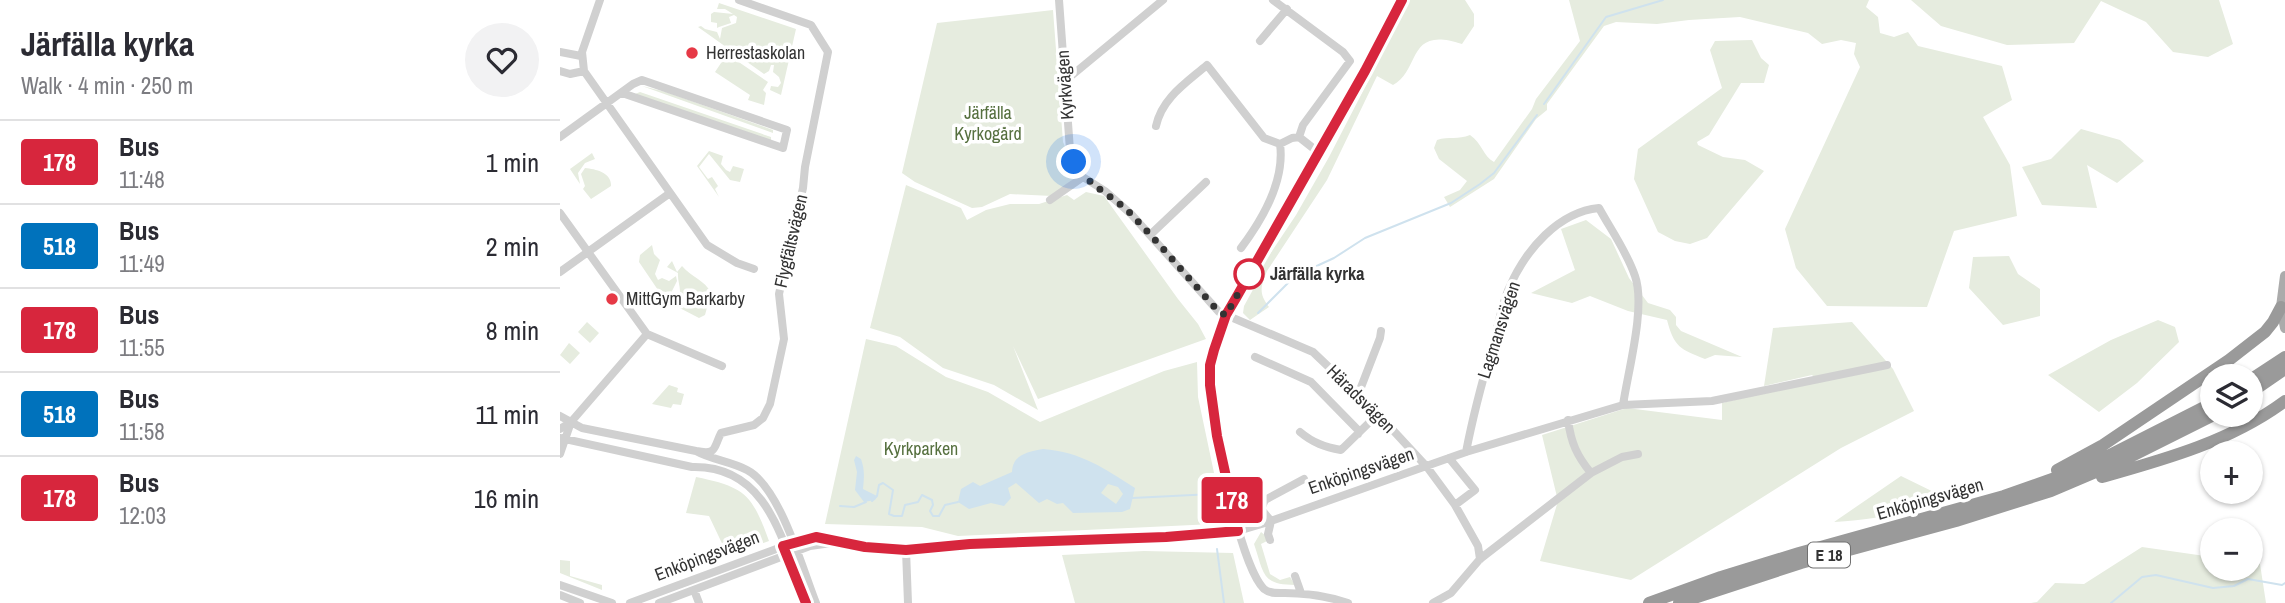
<!DOCTYPE html>
<meta charset="utf-8">
<style>
body{margin:0;font-family:"Archivo Narrow",sans-serif;background:#f2f2f3;color:#2b2b33;height:100vh;display:flex;flex-direction:column;font-size:26px;white-space:nowrap}
*{box-sizing:border-box;margin:0}
p{font-size:23px;color:#7c7c81}
.icon{flex:none;width:38px;height:38px;fill:none;stroke:currentColor;stroke-width:2;stroke-linecap:round;stroke-linejoin:round}
.map{position:relative;flex:1;overflow:hidden}
.drawer{display:flex;flex-direction:column;background:#fff;width:560px}
.drawer>*{flex:none}
.badge{padding:0 14px;border-radius:5px;font-size:24px;line-height:46px}
.controls{position:absolute;left:1640px;top:364px;display:grid;gap:14px}
.controls a{display:grid;place-items:center;width:63px;height:63px;border-radius:50%;background:#fff;box-shadow:0 2px 5px #0004;font-size:35px}
.you{position:absolute;width:35px;height:35px;margin:-18px;border:5px solid #fff;border-radius:50%;background:#1a73e8;box-shadow:0 0 0 10px #1a73e833}
.map>.badge{position:absolute;translate:-50% -50%;box-shadow:0 0 0 4px #fff}
.round{display:grid;place-items:center;flex:none;width:74px;height:74px;border-radius:37px;background:#f2f2f3}
.headline{display:flex;align-items:center;justify-content:space-between;height:119px;padding:0 21px}
h1{font-size:33px;font-weight:700;line-height:52px}
ul{padding:0;list-style:none}
li{display:flex;align-items:center;gap:21px;height:84px;padding:0 21px;border-top:2px solid #e1e1e2}
li div{flex:1}
li b{display:block;font-size:26px}
li em{font-style:normal}
li .badge{min-width:77px;font-weight:700;text-align:center}
main{display:flex;flex:1;min-height:0}
.map>svg:first-child{display:block}
.green{fill:#e6ecdf}
.water{fill:#cfe2ee;fill-rule:evenodd}
.lines{fill:none;stroke-linecap:round;stroke-linejoin:round}
.stream{stroke:#cfe2ee;stroke-width:2}
.minor{stroke:#d0d0d0;stroke-width:8}
.major{stroke:#ababab;stroke-width:10}
.highway{stroke:#9a9a9a;stroke-width:12}
.line-casing{stroke:#fff;stroke-width:16}
.line{stroke:#d7263d;stroke-width:10}
.walk{stroke:#333;stroke-width:7;stroke-dasharray:0 12.6}
.poi-dot{fill:#e63946;stroke:#fff;stroke-width:2.5}
.stop-dot{fill:#fff;stroke:#d7263d;stroke-width:3.5}
.labels{text-anchor:middle;stroke-width:7;stroke-linejoin:round;paint-order:stroke}
.shield{fill:#fff;stroke:#707070;stroke-width:2}
.shield-label{font-size:16px;font-weight:bold;fill:#333}
.poi-label{font-size:18px;fill:#333;stroke:#fff;text-anchor:start}
.street-label{font-size:18px;fill:#333;stroke:#fff}
.park-label{font-size:18px;fill:#56703f;stroke:#fff}
.stop-label{font-size:18px;font-weight:bold;fill:#333;stroke:#fff;text-anchor:start}
</style>
<main>
<section class="drawer">
<div class="headline"><div><h1>Järfälla kyrka</h1><p>Walk · 4 min · 250 m</p></div><a class="round"><svg class="icon" aria-label="heart" viewBox="0 0 24 24"><path d="M12 20l-8-8c-3-5 5-10 8-4 3-6 11-1 8 4z"/></svg></a></div>
<ul>
<li><span class="badge" style="background:#d7263d;color:#fff">178</span><div><b>Bus</b><p>11:48</p></div><em>1 min</em></li>
<li><span class="badge" style="background:#0072bc;color:#fff">518</span><div><b>Bus</b><p>11:49</p></div><em>2 min</em></li>
<li><span class="badge" style="background:#d7263d;color:#fff">178</span><div><b>Bus</b><p>11:55</p></div><em>8 min</em></li>
<li><span class="badge" style="background:#0072bc;color:#fff">518</span><div><b>Bus</b><p>11:58</p></div><em>11 min</em></li>
<li><span class="badge" style="background:#d7263d;color:#fff">178</span><div><b>Bus</b><p>12:03</p></div><em>16 min</em></li>
</ul>
</section>
<div class="map">
<svg width="1725" height="603" viewBox="0 0 1725 603">
<rect width="100%" height="100%" fill="#fff"/>
<path class="green" d="M850 0H905L914 14V26L902 44C846 25 861 70 833 85L817 76 767 180 707 271C701 286 698 293 709 307L690 320 683 313 684 306 701 275 698 272 736 215 769 157Z
M1009 0H1309L1306 7 1318 17 1320 33 1334 37 1348 32 1358 46 1442 66 1452 100 1423 117 1450 165 1457 216 1394 231 1367 307 1267 306 1236 268 1225 229 1300 67 1294 54 1296 43 1281 40 1262 44 1248 33 1180 17 1129 20 1097 24 1056 22 1044 26 987 104V110L976 119 934 179 890 207 884 197 900 190 907 181 879 159 874 148 877 140C889 136 898 140 910 135 922 143 923 156 934 162L972 109 976 99 1020 41Z
M1351 0H1659L1673 44 1648 57 1613 52 1586 22 1541 1 1514 43 1447 45 1381 26Z
M159 3 236 29 221 95 210 90 211 86 218 87 221 83 219 77 213 72 214 65H211L209 71 204 74 138 27 141 26 145 29 157 32 160 39 162 28 176 23 177 17 174 15 169 17 171 23 159 27 157 28V23L151 22V14L154 12 173 14 165 9H157Z
M493 10 503 142 518 175 492 196 450 194 422 207 412 208 355 182 342 173 377 23Z
M1192 40 1201 58 1209 65 1204 83H1181L1149 135 1137 142 1138 145 1163 157 1185 160 1204 171 1147 238 1130 244 1115 241 1098 232 1074 179 1078 149 1162 88 1150 50 1155 41Z
M167 54 208 82 203 90 206 93 204 105 188 100 190 95 155 72Z
M82 86 106 92 213 130V133Z
M80 92 211 137V141L75 94Z
M1521 129 1560 140 1584 161 1557 183 1527 165 1537 208 1482 205 1462 167 1491 159Z
M149 151 163 156 161 164 166 170 170 172 173 166 184 169 180 182 170 180 149 154 139 167 148 179 152 177 158 186 155 189 159 197 137 166Z
M32 153 35 159 25 163 18 173 20 184 10 169Z
M25 168C36 169 52 173 51 186L31 199 23 189 25 186 21 174Z
M346 185 401 208 407 220 426 210 450 204H479L507 195 514 200 526 192 544 196 618 299 638 324 646 339 478 399 453 346 478 410 434 385 383 368 340 337 310 328Z
M1026 220 1051 239 1069 278 1088 303 1110 310 1116 317V325L1121 331 1182 357 1155 355 1145 359C1120 349 1114 347 1107 320L1068 311 1030 296 1012 303 971 293 1015 270 1001 229Z
M92 245 94 254 100 260 95 274 98 280 102 278 109 281 116 276 117 281 112 291 114 297 112 298 100 293 79 262 80 255Z
M1449 256 1458 274 1480 289V316L1443 325 1409 288 1413 257Z
M112 261 117 272 122 266C131 277 145 280 151 293L145 315 139 318 112 304C126 293 117 286 118 273L107 267Z
M1598 320 1615 327 1619 342 1577 383 1539 412 1488 375 1551 340Z
M27 322 39 333 30 343 18 332Z
M1292 322 1333 369 1354 411 1281 448 1071 580 980 561 998 501 982 435 1067 408 1162 420V403L1257 380 1252 375 1204 386 1213 328Z
M306 339 336 346 386 377 428 392 480 422 604 371 637 362 638 397 661 506 660 515 654 524 398 536 362 527 265 524Z
M9 343 20 353 10 364 0 355Z
M109 385 118 388 117 392 124 394 121 405 113 404 111 408 92 404Z
M1341 476 1386 498C1349 513 1314 520 1274 522Z
M136 477C185 487 192 494 209 541L168 556 149 516 126 513Z
M701 532 706 536 707 541 701 544 710 574 720 580 730 577 735 585C701 585 704 573 694 544Z
M1582 547 1652 557V569H1690L1691 562 1700 564 1706 603H1471L1477 602 1495 583 1524 584Z
M584 551 673 553 684 603H515L502 555Z
M0 560 10 561V576L42 585V590L0 573Z"/>
<path class="water" d="M483 449C521 452 544 468 575 488L570 509 562 512 513 513 503 503 497 504 487 499 479 503 456 483 448 488 451 498 444 506 431 503 409 509 398 502 401 489 413 482 420 486 452 472C453 454 468 452 483 449ZM548 484 558 487 563 494 556 504 541 493Z
M296 456 301 459C305 470 304 478 303 489L317 496 315 500 304 502 295 490 297 472 294 460Z"/>
<g class="lines">
<path class="stream" d="M984 104 1046 17 1103 0
M698 313 731 280 748 270 774 258 805 238 891 203 920 184 934 173 977 115
M572 498 653 494 654 527
M312 501 317 496 319 485 323 483 333 490 329 514 334 516H342L345 505 358 502 362 495 372 500 373 505 370 511 373 516H379L385 505 398 502
M280 506 294 507 306 502
M657 549 664 603
M1551 603 1582 577 1596 575 1653 588 1674 586 1688 579 1722 585 1725 583"/>
<path class="minor" d="M40 0 22 52 24 71 147 245 177 263 194 269
M499 0 510 150 523 177 545 191 571 214 659 312 753 352 818 414 867 467 895 505 918 546 920 559
M713 0 783 52 790 61 743 125 739 137 758 152
M700 41 727 9
M0 52 21 56
M0 71 10 74 24 71
M505 81 603 0
M596 126C602 98 626 83 647 65L704 138 720 144 732 138 739 137
M0 137 73 84 82 80 227 130 223 148 62 93
M490 200 523 177
M0 213 87 334 162 366
M590 235 646 182
M681 248C702 220 725 180 720 144
M0 272 110 193
M695 357 751 382 798 430V434
M798 395 820 338 821 331
M0 416 22 428 136 451C152 460 170 461 187 470 220 487 242 568 256 603
M0 429 11 422 87 334
M740 432C753 443 765 447 781 450L818 414
M0 438 132 467C210 465 223 545 246 603
M136 451C157 455 153 449 161 433L194 425 203 418 210 404 224 339 219 294 243 188 245 167 268 52 251 25 179 0
M906 452C913 416 922 382 932 348 938 328 941 305 950 286 966 250 998 212 1039 208 1051 230 1067 252 1075 276 1086 307 1068 371 1063 405
M0 454 11 422
M889 458 915 490 895 505
M1031 473 1062 457 1078 454
M711 521 701 509 705 500 744 479
M710 540 708 534 711 521
M346 550 348 603
M735 576 741 593
M0 585 52 603
M134 590 139 603
M0 595 20 603
M70 603 249 537 305 547 346 550 410 544 606 537 678 531 711 521 906 452 1063 405 1152 401 1327 365
M99 603 250 546 271 543
M788 603C767 596 747 593 725 593 718 593 710 594 704 589 678 563 648 406 650 368 651 344 665 319 676 298L805 71 842 0
M873 603 891 593 920 559 1031 473C1017 456 1011 443 1008 420"/>
<path class="major" d="M1725 276 1721 307 1725 328"/>
<path class="highway" d="M1690 380 1725 357
M1690 393 1725 369
M1497 470 1543 445 1669 360 1705 332 1713 322 1721 307
M1542 477C1606 459 1671 441 1725 401
M1089 603 1161 577 1239 553 1444 496 1526 467 1652 403
M1119 603 1241 563 1396 521 1491 491 1564 460 1654 415"/>
</g>
<g class="lines">
<g class="line-casing">
<path id="line" d="M246 603 223 546 256 537 305 547 346 550 410 544 606 537 678 531 657 436 650 385V365L654 350 666 315 676 298 805 71 842 0"/>
</g>
<use href="#line" class="line"/>
<path class="walk" d="M514 162C525 183 553 196 570 213 601 245 629 279 659 312L666 315 689 274"/>
</g>
<g class="poi-dot">
<circle cx="132" cy="53" r="7"/>
<circle cx="52" cy="299" r="7"/>
</g>
<circle class="stop-dot" cx="689" cy="274" r="14"/>
<g class="labels">
<rect class="shield" x="1248" y="542.5" width="42" height="25" rx="5"/>
<g class="shield-label">
<text x="1269" y="561">E 18</text>
</g>
<g class="poi-label">
<text x="146" y="59">Herrestaskolan</text>
<text x="66" y="305">MittGym Barkarby</text>
</g>
<g class="street-label">
<text transform="translate(505 85) rotate(-94)" y="6">Kyrkvägen</text>
<text transform="translate(231 241) rotate(-77)" y="6">Flygfältsvägen</text>
<text transform="translate(939 330) rotate(-72)" y="6">Lagmansvägen</text>
<text transform="translate(801 399) rotate(45)" y="6">Häradsvägen</text>
<text transform="translate(801 471) rotate(-19)" y="6">Enköpingsvägen</text>
<text transform="translate(1370 499) rotate(-16)" y="6">Enköpingsvägen</text>
<text transform="translate(147 556) rotate(-21)" y="6">Enköpingsvägen</text>
</g>
<g class="park-label">
<text x="428" y="119">Järfälla<tspan x="428" dy="21">Kyrkogård</tspan></text>
<text x="361" y="455">Kyrkparken</text>
</g>
<g class="stop-label">
<text x="710" y="280">Järfälla kyrka</text>
</g>
</g>
</svg>
<div class="controls">
<a><svg class="icon" aria-label="layers" viewBox="0 0 24 24"><path d="M12 4l9 5-9 5-9-5zM3 14l9 5 9-5"/></svg></a>
<a>+</a>
<a>−</a>
</div>
<div class="you" style="left:514px;top:162px"></div>
<b class="badge" style="left:672px;top:500px;background:#d7263d;color:#fff">178</b>
</div>
</main>
